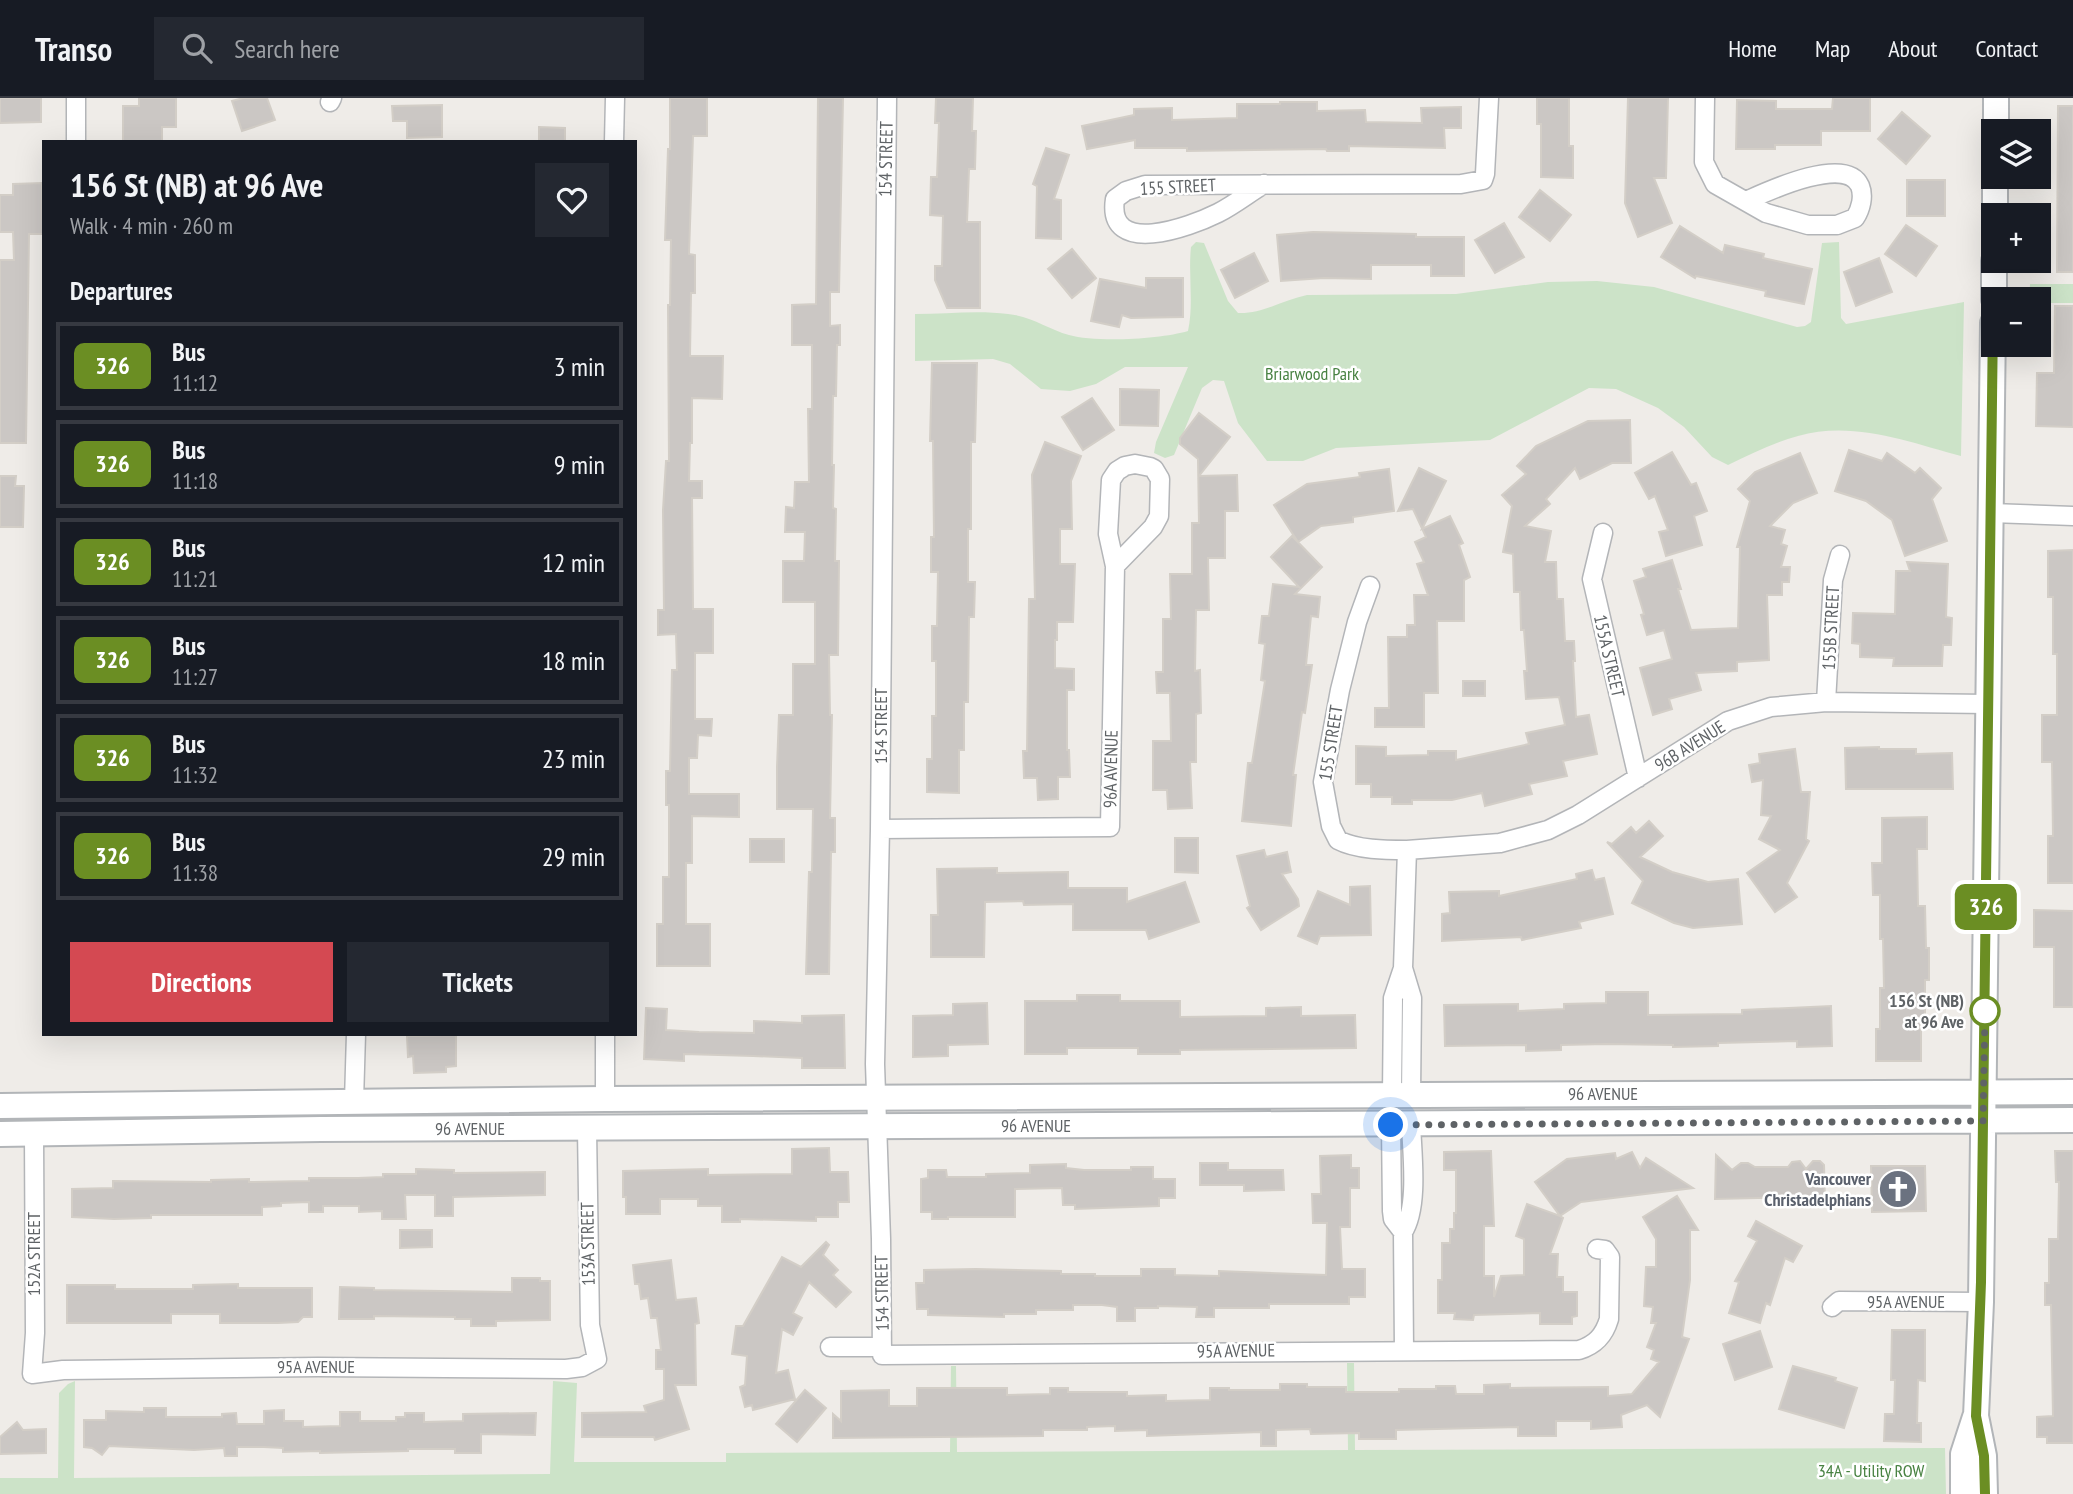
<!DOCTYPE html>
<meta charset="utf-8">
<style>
body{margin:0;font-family:"PT Sans Narrow",sans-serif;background:#242831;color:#f1f3f6;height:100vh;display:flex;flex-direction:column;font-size:26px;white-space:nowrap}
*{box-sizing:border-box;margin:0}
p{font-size:23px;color:#9ea1a6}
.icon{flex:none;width:38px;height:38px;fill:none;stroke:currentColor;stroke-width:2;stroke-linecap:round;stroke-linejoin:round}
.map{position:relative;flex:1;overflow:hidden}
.sheet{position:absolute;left:42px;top:42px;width:595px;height:896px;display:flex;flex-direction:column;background:#171b24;border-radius:0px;box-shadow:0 7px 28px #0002}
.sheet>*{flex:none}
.badge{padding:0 14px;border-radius:10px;font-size:24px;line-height:46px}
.controls{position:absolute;left:1981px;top:21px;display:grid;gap:14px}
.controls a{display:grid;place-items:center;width:70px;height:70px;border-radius:0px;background:#171b24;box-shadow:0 7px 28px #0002;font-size:35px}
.you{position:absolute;width:35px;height:35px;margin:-18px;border:5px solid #fff;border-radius:50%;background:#1a73e8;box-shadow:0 0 0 10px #1a73e833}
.map>.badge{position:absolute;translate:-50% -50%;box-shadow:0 0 0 4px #fff}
h2{padding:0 28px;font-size:26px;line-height:63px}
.round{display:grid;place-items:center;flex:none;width:74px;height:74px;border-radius:0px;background:#242831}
.summary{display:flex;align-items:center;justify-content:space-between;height:119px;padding:0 28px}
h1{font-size:33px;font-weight:800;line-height:52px}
.cta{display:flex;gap:14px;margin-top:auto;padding:14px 28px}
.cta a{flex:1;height:80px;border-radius:0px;background:#d44952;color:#fff;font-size:28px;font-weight:800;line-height:80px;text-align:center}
.cta a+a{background:#242831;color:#f1f3f6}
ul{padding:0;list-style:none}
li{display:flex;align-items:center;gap:21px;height:88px;margin:0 14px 10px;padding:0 14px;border:4px solid #363941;border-radius:0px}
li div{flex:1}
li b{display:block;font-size:26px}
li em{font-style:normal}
li .badge{min-width:77px;font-weight:700;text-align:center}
header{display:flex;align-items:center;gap:42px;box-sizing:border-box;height:98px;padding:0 35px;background:#171b24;border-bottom:2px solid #363941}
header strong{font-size:33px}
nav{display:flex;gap:38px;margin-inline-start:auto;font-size:24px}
.search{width:490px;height:63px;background:#242831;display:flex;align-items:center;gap:18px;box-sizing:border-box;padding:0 24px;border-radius:0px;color:#9ea1a6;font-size:26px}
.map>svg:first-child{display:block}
.green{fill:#cce3c8}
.building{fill:#cbc7c4;stroke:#d3cec7;stroke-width:2}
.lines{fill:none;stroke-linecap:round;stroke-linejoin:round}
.street-casing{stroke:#b3b5b8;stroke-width:21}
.secondary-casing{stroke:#b2b5b8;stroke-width:28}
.street{stroke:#fff;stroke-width:18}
.secondary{stroke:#fff;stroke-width:24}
.line-casing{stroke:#fff;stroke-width:16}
.line{stroke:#6b8e23;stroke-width:10}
.walk{stroke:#5f6366;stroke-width:7;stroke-dasharray:0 12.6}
.stop-dot{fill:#fff;stroke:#6b8e23;stroke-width:3.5}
.labels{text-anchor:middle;stroke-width:5;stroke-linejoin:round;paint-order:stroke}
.street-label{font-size:18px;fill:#5f6366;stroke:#fff}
.park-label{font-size:18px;fill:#488242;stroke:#fff}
.stop-label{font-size:18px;font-weight:bold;fill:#5f6366;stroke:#fff;text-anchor:end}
.worship-label{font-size:18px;font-weight:bold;fill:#5b616d;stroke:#fff;text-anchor:end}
</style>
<header>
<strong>Transo</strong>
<div class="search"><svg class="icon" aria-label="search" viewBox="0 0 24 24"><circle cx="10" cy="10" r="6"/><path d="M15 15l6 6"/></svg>Search here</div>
<nav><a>Home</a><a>Map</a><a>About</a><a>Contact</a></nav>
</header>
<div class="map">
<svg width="2073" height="1396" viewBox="0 0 2073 1396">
<rect width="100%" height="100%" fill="#efece8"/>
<path class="green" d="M1196 144 1204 145 1228 203 1238 215C1262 216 1283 202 1307 197L1456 196 1548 184 1597 183 1654 189 1797 229 1805 228 1811 224 1822 145 1839 144 1841 220 1846 226 1964 204 1961 358C1909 344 1852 322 1798 338 1773 345 1751 356 1728 367L1712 359 1684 329 1658 310 1616 291 1589 290 1490 342 1336 350 1303 363H1267L1238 325 1224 283 1213 282 1202 290 1174 357 1165 360 1154 355 1156 344 1188 269H1125L1096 286 1070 293 1041 291 1010 266 993 261 915 263V216C946 216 978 212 1008 216 1031 218 1048 231 1069 237 1097 245 1161 241 1188 233 1194 205 1188 177 1191 149Z
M2030 186H2073V205H2039V201H2029Z
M1347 1265H1354L1355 1352 1945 1350 1946 1396H0V1380H58L59 1295 68 1286 75 1283 74 1380 550 1376 553 1283 577 1285 574 1364H726V1355L950 1354 951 1268H956L957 1354 1348 1352Z"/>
<path class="building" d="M0 0H41V24L0 25Z
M139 0H176V29H162V44H123V8H139Z
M243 0H267L275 22 242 33 232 3Z
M670 0H707V38H693L689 156 695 157V195H691L690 258H723L722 301 692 300V345H690L689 383H702V400H692L693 511H713V555H695V621H712L711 638 698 637 697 660H689V696H739V719L692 718V765H686V826H710V868H657V826H663V779H669V707H666V673H670L672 572H677L676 536 658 537V512H664L663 412 666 363H669L668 207H670L671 142H665L668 51H670Z
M818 0H843L839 194H830V228L840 227V247H837L836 298H833L832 367H834L833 410 836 411 835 463H839L838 557H829L830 617H832L830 720H835V754H831L829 876H806L809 774H812L813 711H777V669L779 617H793V566H815V504H783V463H804L805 434H785L786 409 794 410 795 384H809L808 311H812V247H792V207L816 206Z
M936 0H973L972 33H976L975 71H969L967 124H980V210H947L935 182V168H942L943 118 930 117 931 79H937L939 25H935Z
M1537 0H1569V48H1573V80L1541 79V26H1537Z
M1628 0H1668L1666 80H1654L1672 125 1638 139 1625 105Z
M1833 0H1870V33H1821V47H1775V51H1736L1737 2 1776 3V11H1832Z
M1280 4H1317V13L1365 12 1366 24 1422 25 1421 10 1461 9V30H1444L1445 50 1349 48V53H1327L1326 51 1187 53V50H1135V42L1087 51 1082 28 1134 17V11L1172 10V22L1237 20V6H1280Z
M442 7V39L407 40V23H393L392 8Z
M2058 8H2073V174H2057Z
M1902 14 1930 38 1906 66 1878 41Z
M539 29 565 30V44H539Z
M1046 50 1069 57 1054 101 1061 102V141L1036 140 1037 88 1033 86Z
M1907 82H1945V118H1907Z
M42 85 43 136H29L26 345H0V162H14L13 134H0V97H13V86Z
M1540 92 1571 117 1550 143 1519 119Z
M1504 125 1524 159 1495 175 1475 142Z
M1906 127 1937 148 1916 178 1885 156Z
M1680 128 1723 155 1725 147 1764 156 1763 160 1812 171 1804 206 1765 198 1766 193 1696 178 1695 180 1661 159Z
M1313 134 1416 136V139H1464V178H1431V167H1371V181L1324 180 1281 183 1277 137Z
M1072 151 1096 180 1072 200 1048 171Z
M1254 155 1268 183 1235 200 1221 172Z
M1879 160 1892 194 1856 208 1844 174Z
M1146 180H1183V219L1131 220 1122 217 1119 229 1091 223 1100 181 1146 190Z
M2055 208H2073V329L2036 328 2037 275H2054Z
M932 265H977L975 344H971V431H968V484H975L974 519H969L968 604H964V652H959V695L927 694V661H932V618H936V563H932V528H937L938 474H931V439H934L933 343H930Z
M1120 291 1159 292 1158 328 1120 327Z
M1092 300 1114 332 1083 352 1062 319Z
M1199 315 1230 339 1199 378 1237 377 1238 413H1225V460H1208L1209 512H1196L1195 573 1200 572 1201 615 1196 616V664H1190L1192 710 1168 711 1167 692H1153V643H1171L1170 595H1157L1156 574H1163V521H1171L1170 476H1192V425H1199L1198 361 1180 346V340Z
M1630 322 1631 365H1612L1580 381 1575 370 1546 401 1550 406 1525 428 1551 433 1545 464H1556L1557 501H1563L1565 543H1574L1575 563H1573L1576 619 1589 617 1597 656 1563 663 1567 678 1529 686 1532 696 1485 708 1482 695 1452 702H1412V706H1392V699H1371V686H1356V648L1386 649V658L1428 657V653H1456V662L1529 646 1526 635 1565 627 1559 599 1526 601 1524 573H1527L1524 532H1521L1520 494H1514L1513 456 1503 454 1512 408 1502 397 1526 376 1517 368 1536 348 1588 323Z
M1045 344 1081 358 1071 383 1072 431H1060V466H1075L1073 524H1057V542H1055V570L1074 571V592H1067V652H1069L1070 679H1058V701L1038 702 1037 680H1024L1023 653H1027L1029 501H1035L1032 377Z
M1849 352 1882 363 1887 355 1915 375 1920 370 1941 390 1932 401 1947 443 1905 458 1892 422 1866 403 1835 393Z
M1672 354 1691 387 1696 385 1707 413 1694 418 1702 447 1666 458 1659 434 1668 432 1655 398 1649 401 1635 375Z
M1800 355 1817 395 1793 405 1770 428 1785 432 1781 446 1787 448 1781 469H1790L1789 484H1782V497H1767L1769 562 1737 564V573L1696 575 1701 592 1669 601 1672 611 1653 617 1640 570 1672 561 1664 532 1647 537 1641 517 1644 516 1634 483 1646 479 1643 471 1672 462 1681 491H1678L1691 532 1738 530 1740 449H1737L1750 403 1738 391 1755 374Z
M1419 370 1446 383 1422 431 1450 418 1463 445 1459 447 1470 479 1464 482V523H1437L1438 595H1424V629H1375V610H1389L1388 539H1407V527H1415L1414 497H1428L1417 466 1424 464 1415 444 1426 439 1413 411 1398 413Z
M1389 371 1394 413 1353 419V424L1321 428 1298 444 1274 407 1307 386 1360 379 1359 375Z
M0 378H16L15 388H24L23 429H0Z
M1292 438 1322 469 1295 496 1320 499 1318 519 1311 518 1306 567H1312L1305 615 1302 614 1293 677H1296L1291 728 1242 723 1248 665H1252L1265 583 1261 582 1265 546 1259 545 1262 518H1269L1273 486 1299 489 1271 459Z
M2073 452V785H2048V738H2053L2052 664H2042V617H2057V556H2053V499H2048V453Z
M1907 464 1948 466 1946 519 1952 520 1951 547H1943L1942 568H1893L1894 560 1860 559V546L1852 545 1853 515 1895 516 1896 473H1910Z
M1463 583H1485V598H1463Z
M1879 649V651H1916V656L1952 655 1953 691H1846L1845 650Z
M1795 651 1801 694H1810L1806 741 1809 743 1787 785 1797 799 1775 814 1747 775 1780 752 1759 741 1771 718 1761 717 1763 682 1752 684 1749 667 1760 665 1759 656Z
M1927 719V751H1917L1918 808H1925L1926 850H1929V882H1925V922H1921V963H1876V931H1880V890H1884L1883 841H1880V797H1873L1872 765H1882V720Z
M1649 723 1663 738 1640 759 1672 774 1708 784 1738 781 1742 826 1693 830 1674 825 1632 805 1643 783 1607 744 1612 746 1631 729 1636 735Z
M1175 740H1198V775L1175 774Z
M750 741H784V764H750Z
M1264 752 1266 759 1287 754 1291 774 1282 776 1298 801 1299 808 1261 832 1247 810 1250 808 1237 758Z
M997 770V775L1068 774V790H1127V804L1185 784 1199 824 1149 841 1146 832H1073V806L1024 807 1023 803 985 804 984 859H931V817H938L937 771Z
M1592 772 1595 782 1604 780 1613 816 1579 824 1581 830 1522 842 1521 839 1442 843V816L1450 815 1449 794 1499 793V798L1577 781 1576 776Z
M1370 788 1371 837 1320 838 1317 846 1298 838 1318 793 1350 807V789Z
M2034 812 2073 813V909H2054V849H2034Z
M1606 894H1648V917L1742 916V912L1831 908 1832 948 1797 949V943L1718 945V948L1673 949V947L1606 946 1561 947V952L1526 953V947L1445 948 1444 907 1518 906V913L1564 911V906L1606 905Z
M1077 897H1120V903H1180V919L1266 918V910L1301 909V918L1355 917 1356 950 1180 952V956H1138V950H1067V956H1025V903H1077Z
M987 905 988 946 948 947V958L913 959V918L953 917V906Z
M646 910 667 911 666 932 699 934 754 935V923L802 925V918L844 917 845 970H802V960L753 958 684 956V963L644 961Z
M456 937V968L446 969V974L414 975 413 958 408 959 407 938Z
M829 1050 830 1074H848L849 1104H838V1119H816V1123L740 1121V1124H722V1108H698V1101H660V1116H626V1099H623V1073L708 1071V1077L792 1076V1051Z
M1491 1053 1494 1128H1484V1178H1494V1199L1501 1178 1524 1177V1141L1516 1138 1527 1106 1560 1118 1535 1084 1567 1061 1615 1055 1616 1061 1632 1054 1640 1070 1646 1060 1693 1090 1581 1104 1560 1118 1563 1120 1550 1156H1558L1557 1179H1563V1194H1577V1218L1572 1219V1226H1540V1215L1474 1217 1473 1222 1454 1221 1455 1215H1438V1182H1442V1145H1450V1131H1454V1115H1456V1072H1444V1054Z
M2055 1053H2073V1345H2047V1339H2037V1319L2053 1318 2051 1207H2045V1185H2049V1141H2058L2059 1084H2056Z
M1351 1057V1070H1359V1090H1350V1129H1340L1342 1171H1365V1199H1349V1206H1269V1210H1214V1219H1196L1197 1209 1158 1208V1210H1135V1223H1117V1209L1102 1207H1073V1212H1036V1216H1004V1219L928 1217V1211H917L916 1185H924V1172L976 1171 1061 1173V1176H1095V1178H1141V1171H1175V1177L1219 1178V1173L1326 1177 1327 1125H1313L1312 1096H1321L1320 1058Z
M1716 1057 1732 1072 1741 1065H1748L1755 1069H1788L1792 1064 1800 1063 1806 1071 1813 1063H1820L1824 1067 1825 1105H1798V1099L1715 1101Z
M1200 1065H1228V1072H1283L1284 1092 1244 1093V1087H1200Z
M1066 1066V1070L1084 1072H1131V1069H1153V1081H1175V1100H1159V1108L1075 1111V1107H1063L1062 1090 1015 1091V1119H948V1121H932V1114H921V1081L928 1080V1072H946L947 1079H986V1076L1030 1075V1067Z
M1871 1068H1925L1926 1113 1872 1114Z
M416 1071 454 1072V1075L545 1074V1097L453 1099V1118H435V1097H405L406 1121H382V1113L359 1114V1108H323V1114H309V1104L281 1105V1108L262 1109V1117H151V1120L114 1121 72 1119V1091L113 1090V1083L211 1084V1082L249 1081V1084L309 1083V1080H358L383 1079V1076H416Z
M1677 1098 1698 1132H1690V1182L1682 1239 1689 1241 1660 1319 1647 1307 1621 1317 1622 1329 1591 1331V1323H1556V1338H1518V1329L1396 1332V1341H1359V1335L1311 1336 1310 1331 1276 1332V1348H1261V1334L1147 1338V1332L1115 1333V1328L1087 1329V1332H1043V1338L833 1340V1316L841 1323V1293L889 1292V1308H917V1290H1007V1297L1050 1296V1290H1068V1294H1127V1298L1166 1297V1303L1210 1302V1290H1229V1292H1280V1286H1307V1289H1346V1294H1399V1291H1436V1288H1455L1456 1296H1484V1287L1510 1286V1290L1608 1289V1298L1632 1296 1659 1264 1651 1261 1654 1252 1647 1249 1656 1225H1651L1653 1209 1644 1208 1646 1169H1656V1141L1643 1119Z
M1756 1123 1802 1148 1793 1164 1785 1160 1770 1207 1766 1205 1760 1225 1729 1215 1739 1184 1735 1183 1757 1143 1748 1138Z
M400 1132H432V1149L400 1150Z
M826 1144 829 1147 823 1157 838 1172 833 1177 851 1194 836 1209 809 1184 793 1215 802 1220 793 1237 782 1231 776 1275 788 1272 795 1301 753 1312 752 1307 745 1309 740 1289 745 1287 747 1258 732 1256 736 1228H743L782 1159 801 1169Z
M671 1162 676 1202 696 1200 699 1225 695 1226 696 1287H675L689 1331 655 1342 654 1339H582V1315L646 1314 644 1308 664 1302V1271H656V1252H661L657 1220H651L648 1200 641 1201 639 1186H635L633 1167Z
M512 1180H540V1183H550V1222L496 1223V1228H471V1221H455V1219L374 1218V1221H339L340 1189 374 1190V1192L512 1194Z
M238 1186V1190H312V1219H303L298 1224 278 1225H220V1216H171V1225H67V1187H115V1191H193V1187Z
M1892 1232H1925V1283L1918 1282 1917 1325H1921V1344L1884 1343 1885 1316H1894L1895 1282H1891Z
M1760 1233 1772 1269 1735 1282 1723 1246Z
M1793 1268 1836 1280 1835 1283 1857 1290 1844 1330 1779 1311Z
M805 1292 826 1310 797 1344 776 1326Z
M144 1310H166V1319H222V1316L236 1315 237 1326H264V1313L284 1312V1323H303V1329L340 1328V1314H360V1323H396V1319H405V1315H424V1324L463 1323V1316L536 1315 535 1337 481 1336V1355H455V1351H408V1353L320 1355V1353L283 1354V1350L264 1349H237V1358H225L224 1350 194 1352 109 1348 102 1357 92 1350 84 1349V1322H106V1313L144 1314Z
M17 1324 23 1332 46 1331V1355L0 1356V1339Z"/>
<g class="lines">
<g class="street-casing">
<path id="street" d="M887 0 880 731 875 966 881 1141 882 1257 1579 1252C1595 1247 1604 1238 1609 1221L1610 1159 1605 1152 1597 1151
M1705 0 1704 64 1715 86 1766 115 1808 127H1837L1855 120C1861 111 1864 98 1860 88 1846 56 1766 94 1746 103
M330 4 332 0
M76 44V0
M614 44 615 0
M1264 86C1249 95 1234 107 1218 115 1190 129 1106 160 1115 101L1126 93 1145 87 1461 86 1483 82 1485 76 1489 0
M1991 415 2073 418
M1603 435 1592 481 1638 680
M1370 488 1357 524 1340 592 1323 684 1331 728 1338 742C1357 752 1386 752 1407 752L1403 870 1393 900 1392 997
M1826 604 1833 482 1840 457
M880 731 1110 729 1115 468 1108 436 1111 382 1117 373 1125 368 1135 366 1150 369 1154 371 1160 381 1159 418 1153 429 1115 468
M1407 752 1500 745 1548 732 1578 717 1728 623 1771 609 1826 604 1988 606
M1403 870 1412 900 1411 997
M605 1001V936
M354 1003 356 936
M1391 1027 1392 1113 1393 1121 1403 1134
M34 1036 35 1235 32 1276 63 1272 318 1269 566 1271 582 1269 597 1261 590 1227 587 1031
M1832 1209 1839 1203 1981 1204
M830 1249H882
M1404 1252 1403 1134C1419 1109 1412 1055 1411 1026"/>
</g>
<g class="secondary-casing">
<path id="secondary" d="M1996 33V0
M1995 117V79
M1994 201V163
M0 1008 605 1001 2073 994
M0 1036 321 1031 2073 1022
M1963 1396V1356L1975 1319
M1985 1396 1984 1358 1976 1318 1981 1204 1993 225"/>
</g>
<use href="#street" class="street"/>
<use href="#secondary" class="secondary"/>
</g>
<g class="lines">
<g class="line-casing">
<path id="line" d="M1985 1396 1984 1358 1976 1318 1981 1184 1993 222"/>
</g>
<use href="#line" class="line"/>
<path class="walk" d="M1391 1027 1983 1023 1985 913"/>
</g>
<defs>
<g id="church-disc" transform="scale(2.0125)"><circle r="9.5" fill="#6b7280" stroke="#fff"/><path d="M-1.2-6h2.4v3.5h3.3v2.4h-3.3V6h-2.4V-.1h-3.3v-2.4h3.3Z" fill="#fff"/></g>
</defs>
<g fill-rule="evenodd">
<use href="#church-disc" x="1898" y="1091"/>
</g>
<circle class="stop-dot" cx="1985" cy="913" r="14"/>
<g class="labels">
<g class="street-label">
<text transform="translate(886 61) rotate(-89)" y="6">154 STREET</text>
<text transform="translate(1178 89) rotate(-3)" y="6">155 STREET</text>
<text transform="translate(1831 530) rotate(-87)" y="6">155B STREET</text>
<text transform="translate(1609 558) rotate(77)" y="6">155A STREET</text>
<text transform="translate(881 628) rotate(-90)" y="6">154 STREET</text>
<text transform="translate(1331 645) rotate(-81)" y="6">155 STREET</text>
<text transform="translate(1690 648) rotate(-32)" y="6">96B AVENUE</text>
<text transform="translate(1111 671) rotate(-89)" y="6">96A AVENUE</text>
<text x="1603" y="1002">96 AVENUE</text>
<text x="1036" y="1034">96 AVENUE</text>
<text x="470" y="1037">96 AVENUE</text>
<text transform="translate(588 1146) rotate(-91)" y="6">153A STREET</text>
<text transform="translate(34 1156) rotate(-90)" y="6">152A STREET</text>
<text transform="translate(882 1195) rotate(-91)" y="6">154 STREET</text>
<text x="1906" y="1210">95A AVENUE</text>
<text transform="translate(1236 1253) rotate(-1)" y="6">95A AVENUE</text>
<text x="316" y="1275">95A AVENUE</text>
</g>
<g class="park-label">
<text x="1312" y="282">Briarwood Park</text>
<text x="1871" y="1379">34A - Utility ROW</text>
</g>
<g class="stop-label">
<text x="1964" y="909">156 St (NB)<tspan x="1964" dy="21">at 96 Ave</tspan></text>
</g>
<g class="worship-label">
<text x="1871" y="1087">Vancouver<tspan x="1871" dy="21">Christadelphians</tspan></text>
</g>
</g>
</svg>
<div class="controls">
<a><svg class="icon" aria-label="layers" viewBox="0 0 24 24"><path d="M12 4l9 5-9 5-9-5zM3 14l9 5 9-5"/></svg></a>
<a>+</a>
<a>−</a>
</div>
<div class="you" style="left:1391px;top:1027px"></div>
<b class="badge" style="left:1986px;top:809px;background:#6b8e23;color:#fff">326</b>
<section class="sheet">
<div class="summary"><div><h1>156 St (NB) at 96 Ave</h1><p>Walk · 4 min · 260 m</p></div><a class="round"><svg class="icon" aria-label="heart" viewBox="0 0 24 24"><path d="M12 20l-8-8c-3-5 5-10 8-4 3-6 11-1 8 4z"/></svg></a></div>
<h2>Departures</h2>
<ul>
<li><span class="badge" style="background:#6b8e23;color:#fff">326</span><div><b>Bus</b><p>11:12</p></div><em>3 min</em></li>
<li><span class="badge" style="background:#6b8e23;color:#fff">326</span><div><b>Bus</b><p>11:18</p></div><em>9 min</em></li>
<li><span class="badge" style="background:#6b8e23;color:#fff">326</span><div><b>Bus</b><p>11:21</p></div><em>12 min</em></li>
<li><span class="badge" style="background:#6b8e23;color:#fff">326</span><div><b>Bus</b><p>11:27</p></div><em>18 min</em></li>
<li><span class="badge" style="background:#6b8e23;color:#fff">326</span><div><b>Bus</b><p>11:32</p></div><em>23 min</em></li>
<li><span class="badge" style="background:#6b8e23;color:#fff">326</span><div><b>Bus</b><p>11:38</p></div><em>29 min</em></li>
</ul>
<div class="cta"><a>Directions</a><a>Tickets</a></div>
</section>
</div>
